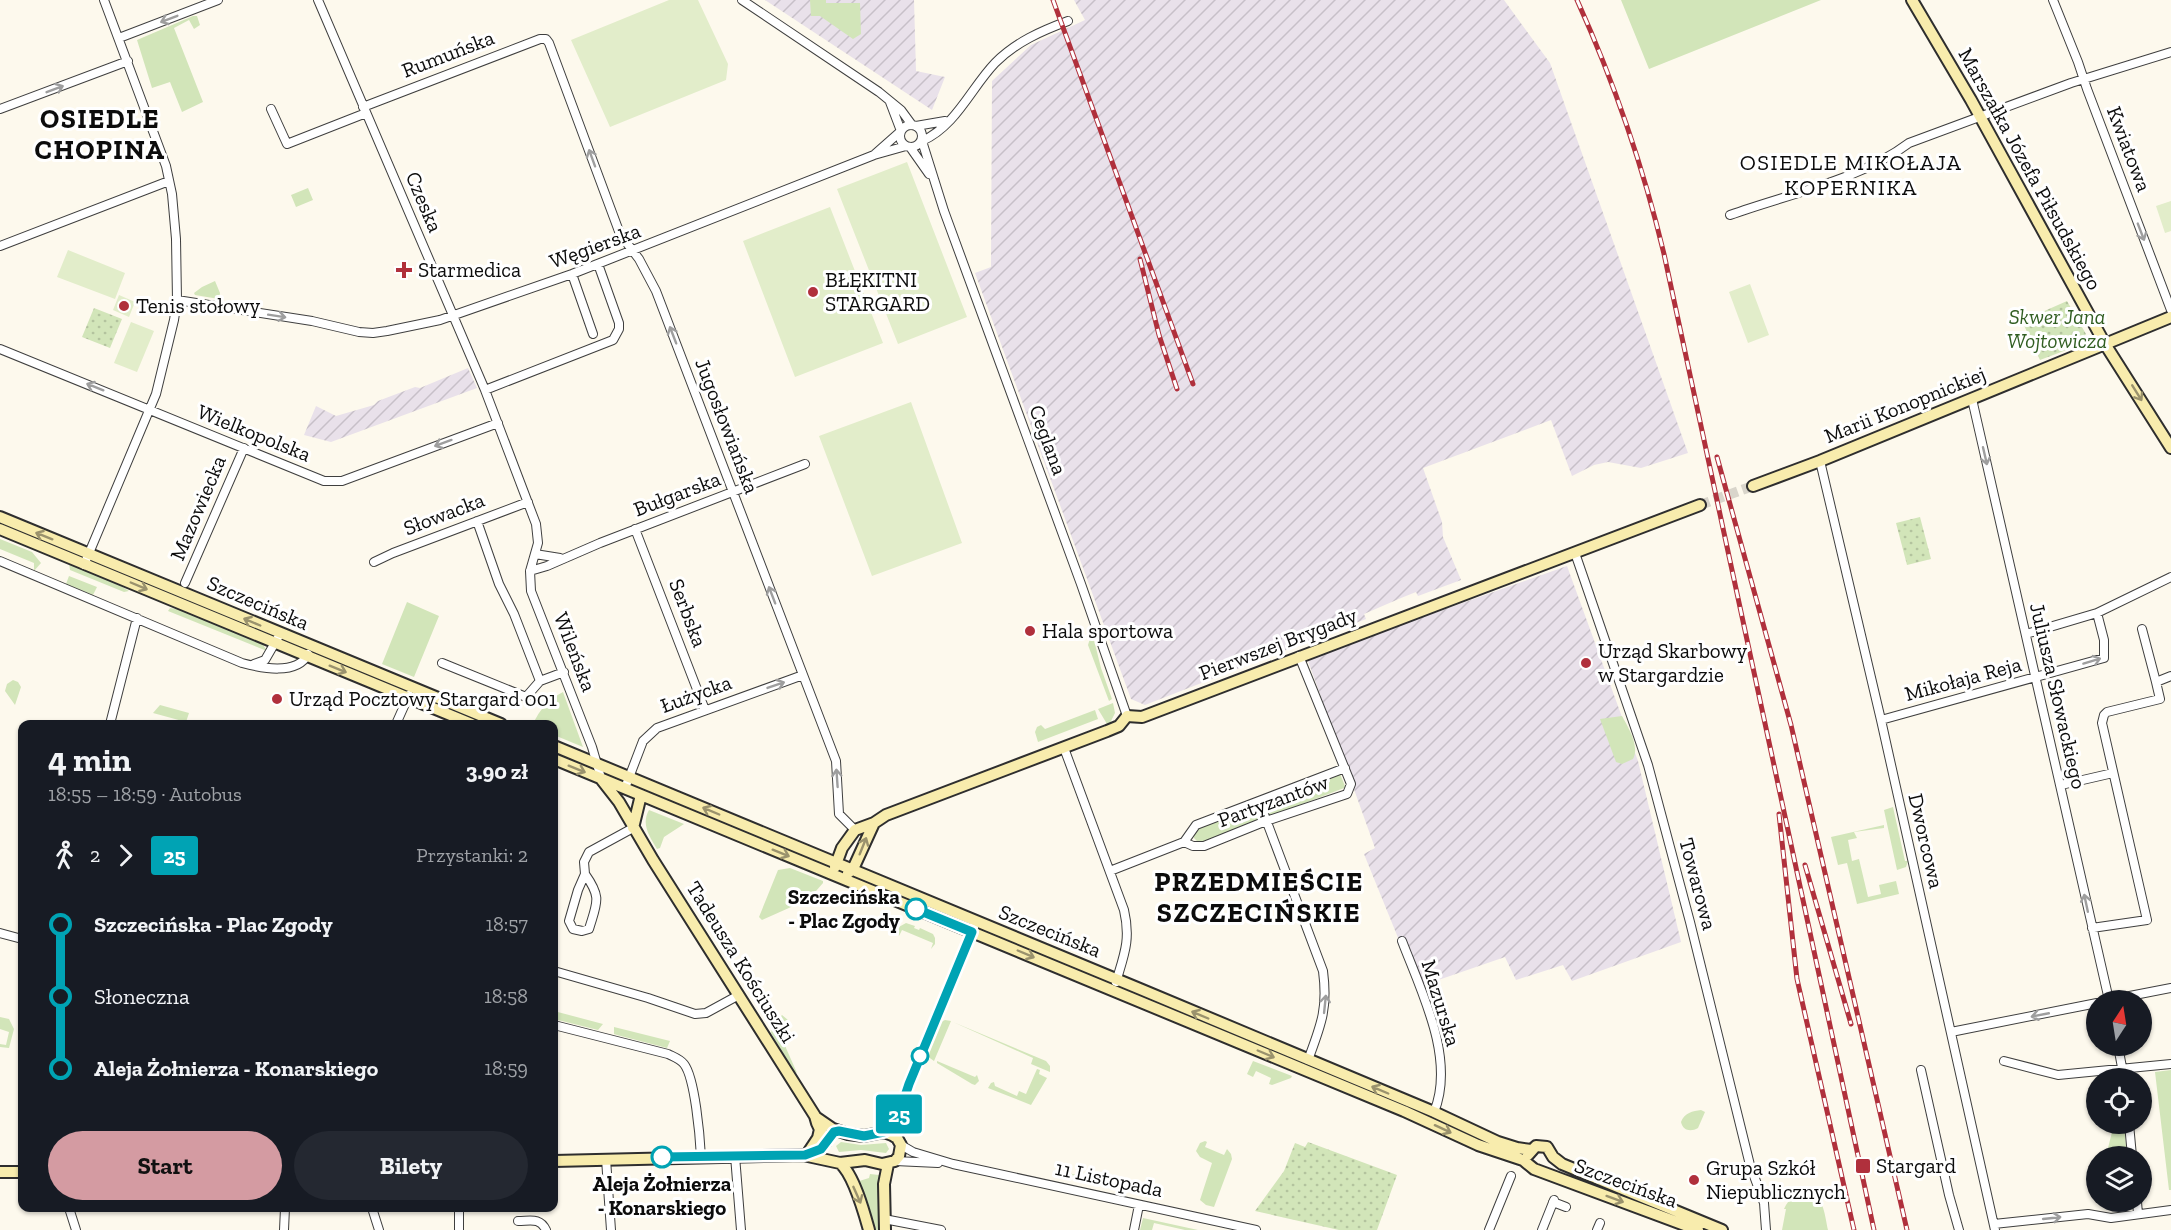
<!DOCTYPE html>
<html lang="pl">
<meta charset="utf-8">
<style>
body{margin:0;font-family:"Zilla Slab",serif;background:#242831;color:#f1f3f6;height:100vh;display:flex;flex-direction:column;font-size:22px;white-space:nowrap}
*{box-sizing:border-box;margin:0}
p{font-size:20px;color:#9ea1a6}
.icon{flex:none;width:33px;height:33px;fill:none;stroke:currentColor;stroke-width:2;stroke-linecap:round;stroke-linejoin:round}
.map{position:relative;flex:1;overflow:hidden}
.side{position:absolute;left:18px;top:720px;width:540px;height:492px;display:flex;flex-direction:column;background:#171b24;border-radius:12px;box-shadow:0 2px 4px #0004}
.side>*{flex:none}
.badge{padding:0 12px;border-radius:4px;font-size:21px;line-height:39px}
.needle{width:39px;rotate:12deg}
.controls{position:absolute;left:2086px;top:990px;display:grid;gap:12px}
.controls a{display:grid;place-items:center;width:66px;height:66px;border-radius:50%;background:#171b24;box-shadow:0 2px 4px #0004;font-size:30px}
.map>.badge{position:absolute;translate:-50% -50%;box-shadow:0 0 0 3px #fff}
.legs{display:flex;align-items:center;gap:9px;height:66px;padding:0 30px;font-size:20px}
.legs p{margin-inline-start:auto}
.head{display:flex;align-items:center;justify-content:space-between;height:102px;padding:0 30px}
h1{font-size:33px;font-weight:700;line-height:45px}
.primary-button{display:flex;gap:12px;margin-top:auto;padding:12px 30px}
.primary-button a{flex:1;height:69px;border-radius:36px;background:#d49ba2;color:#111;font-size:24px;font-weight:700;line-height:69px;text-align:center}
.primary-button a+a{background:#242831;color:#f1f3f6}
ul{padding:0 30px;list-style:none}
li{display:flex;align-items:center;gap:21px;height:72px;font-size:22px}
li i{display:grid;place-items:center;width:9px;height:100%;margin:0 8px;background:currentColor}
li i::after{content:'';width:15px;height:15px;margin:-8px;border:4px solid;border-radius:50%;background:#171b24}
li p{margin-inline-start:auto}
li:first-child i{background:linear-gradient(#0000 50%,currentColor 0)}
li:last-child i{background:linear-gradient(currentColor 50%,#0000 0)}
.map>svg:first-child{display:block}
.industrial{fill:url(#industrial-furrows)}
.grass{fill:#d2e5b9}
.park{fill:url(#park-dots)}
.pitch{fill:#e2edca}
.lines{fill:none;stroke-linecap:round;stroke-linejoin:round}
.secondary-tunnel{stroke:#d9d5cb;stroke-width:10;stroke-dasharray:10 5;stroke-linecap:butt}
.street-casing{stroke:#3f3f3f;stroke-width:10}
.secondary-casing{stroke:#2e2e2e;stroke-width:14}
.street{stroke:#fff;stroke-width:8}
.secondary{stroke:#f8ecad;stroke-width:10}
.rail-casing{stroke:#b0303c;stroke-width:5}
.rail{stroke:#fff;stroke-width:3;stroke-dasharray:9;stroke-linecap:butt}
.oneway{stroke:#9e9e9e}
.oneway2{stroke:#9a926d}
.line-1-casing{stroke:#fff;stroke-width:14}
.line-1{stroke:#00a3b4;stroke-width:9}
.poi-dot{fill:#b0303c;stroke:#fff;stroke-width:2}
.stop-1-dot{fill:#fff;stroke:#00a3b4;stroke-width:3}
.labels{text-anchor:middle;stroke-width:6;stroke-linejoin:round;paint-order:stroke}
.street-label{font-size:21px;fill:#0c0c0c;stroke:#fff}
.poi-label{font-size:21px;fill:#0c0c0c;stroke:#fff;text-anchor:start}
.park-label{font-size:21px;font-style:italic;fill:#315e22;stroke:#fff}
.stop-label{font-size:21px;font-weight:bold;fill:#0c0c0c;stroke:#fff;text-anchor:end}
.neighbourhood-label{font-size:22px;letter-spacing:1.5px;fill:#0c0c0c;stroke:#fff}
.district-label{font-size:27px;font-weight:bold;letter-spacing:1.5px;fill:#0c0c0c;stroke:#fff}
</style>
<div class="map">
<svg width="2171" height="1230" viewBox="0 0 2171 1230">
<defs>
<pattern id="industrial-furrows" width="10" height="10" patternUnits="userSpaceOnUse" patternTransform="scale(1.5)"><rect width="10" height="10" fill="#e9e1ea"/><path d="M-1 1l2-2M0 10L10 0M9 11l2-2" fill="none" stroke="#c7c0c8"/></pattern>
<pattern id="park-dots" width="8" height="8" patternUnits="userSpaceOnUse" patternTransform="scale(1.5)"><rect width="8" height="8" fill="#d2e5b9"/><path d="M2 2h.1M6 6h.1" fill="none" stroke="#b3c39e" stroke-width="1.8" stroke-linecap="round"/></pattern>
</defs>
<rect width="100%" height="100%" fill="#fdf9ed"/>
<path class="industrial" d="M765 0H914L916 71 945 77 932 110Z
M1074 0H1504L1550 63 1688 453 1641 468 1608 462 1594 465 1572 476 1551 420 1423 468 1442 522 1443 537 1461 580 1418 596 1416 592 1401 598 1364 614 1366 619 1145 705 1131 699 975 273 991 267 992 81 1031 45 1085 20Z
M468 368 477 388 331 442 304 435 316 406 336 416 374 405 378 401 415 387 420 388Z
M1567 566 1638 761 1681 942 1572 981 1563 965 1516 980 1505 957 1418 987 1364 854 1375 848 1307 658Z"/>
<path class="grass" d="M810 0H826V3H860L861 34 853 39 820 16H811Z
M1621 0H1821L1649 69Z
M193 16H197L200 25 194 29 189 20 174 28 203 102 182 112 170 82 152 88 137 40Z
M308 188 313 200 296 207 291 195Z
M215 281 220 293 219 299 195 295 194 293 202 287Z
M0 539 32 552 41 563 34 571V563L0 549Z
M69 563 114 582 129 591 124 592 70 570Z
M69 576 97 587 93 595 66 584Z
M407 602 439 616 414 677 382 664Z
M170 608 183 610 262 643 267 651 168 611Z
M1092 632 1101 668 1112 699 1109 701 1088 645Z
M13 680 18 682 21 687 15 705 5 691 7 684Z
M563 692 583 747 554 735V724H533C540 709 548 700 563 692Z
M1113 703 1115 713 1110 723 1107 724 1098 709Z
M160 705 189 713 186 722 153 713Z
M1095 710 1098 719 1038 742 1035 732 1037 727 1041 725 1045 729Z
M1622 716C1628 727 1640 746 1633 759L1622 764 1616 762 1600 719Z
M1340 774 1345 786 1344 788 1271 816 1268 814 1265 806 1268 802Z
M1254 807 1259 819 1258 821 1199 843 1194 838V833L1197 829Z
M1893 807 1905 861H1908L1906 867 1897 870 1884 810Z
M649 810 684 824 664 837 660 848 657 849C649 836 641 824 649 810Z
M1884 825V828L1854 832 1857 838 1848 840 1852 861 1859 859 1868 897 1881 894 1879 885 1896 881 1899 894 1857 904 1847 863 1838 865 1831 837Z
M790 868 823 881V883L809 899 762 920 759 917 778 870Z
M906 923 915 926 914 928 919 930 920 928 933 934 935 938V944L931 949 933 943 902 930 899 936 897 928Z
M554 1011 603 1024 598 1030 554 1019Z
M782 1015 788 1020 782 1027 786 1048 797 1073 794 1071 771 1033 773 1026Z
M0 1017 9 1019 14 1029 9 1048 0 1047V1044L6 1045 9 1032 0 1029Z
M945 1020 951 1021 934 1061 927 1056 941 1022Z
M953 1022 1046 1061 1050 1066V1072L1031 1064 1033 1058Z
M614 1027 670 1041 667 1048 617 1035 614 1034Z
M937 1061 975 1077 977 1075 979 1081 975 1085 972 1084 937 1063Z
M1253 1061 1292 1076 1291 1078 1272 1085 1269 1084 1271 1078 1256 1071 1253 1077 1247 1074Z
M1037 1069 1040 1070 1039 1074 1047 1078 1031 1105 988 1088 991 1083 994 1082 995 1086 1017 1096 1019 1091 1026 1094Z
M2171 1070V1190H2169L2155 1072Z
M1701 1110 1705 1112 1698 1128C1691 1132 1683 1131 1681 1122 1684 1113 1693 1111 1701 1110Z
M2114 1124H2124L2127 1156H2106Z
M1205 1141 1207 1142 1205 1147 1224 1155 1227 1149 1231 1154 1232 1159 1214 1207 1206 1205 1200 1200 1212 1163 1200 1157 1196 1151 1200 1143Z
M841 1142 861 1145 886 1143 889 1149 886 1153 861 1150 839 1152 836 1146Z
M1058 1171 1153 1191V1194L1056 1173Z
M870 1174 879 1175V1178L882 1179 881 1230H872L856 1182 869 1178Z
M1810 1192C1824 1197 1825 1217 1828 1230H1782L1786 1209H1784C1789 1197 1798 1194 1810 1192Z
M1143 1218 1198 1230H1185L1154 1223 1152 1230H1140Z"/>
<path class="park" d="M2067 301 2086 334 2077 346 2040 360 2022 321Z
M94 308 122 319 110 348 82 337Z
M1920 517 1931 559 1907 565 1896 523Z
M1308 1142 1397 1175 1377 1230H1339L1255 1211 1284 1171 1295 1143 1305 1147Z"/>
<path class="pitch" d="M669 0H698L728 64 726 80 610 127 571 40Z
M907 162 967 317 898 344 837 189Z
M2171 201V231L2165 233 2156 206Z
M830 207 883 343 795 377 743 241Z
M68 250 125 273 115 299 57 277Z
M1750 284 1769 335 1748 343 1729 292Z
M119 295 135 302 129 317 113 310Z
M131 322 154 331 137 372 114 363Z
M911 402 962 543 872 576 819 436Z"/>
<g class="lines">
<path class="secondary-tunnel" d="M1700 505 1753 486"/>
<g class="street-casing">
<path id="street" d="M318 0 485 390 536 524 538 543 530 571 531 591 592 747 601 778
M742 0 879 92 901 110 912 125
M2053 0 2078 62 2087 89 2171 310
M1068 21C1041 31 1016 42 995 63 971 88 956 126 922 141L944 211 1081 584 1127 716
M119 38 218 0
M363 107 540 39H546L549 43 620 234 639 259 656 291 836 761 839 814 855 830
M0 109 128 61
M271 109 287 144 366 113
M900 136a11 11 0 1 1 22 0a11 11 0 1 1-22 0Z
M916 126 945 121
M910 147 929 174
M875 154 901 131 890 102
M1730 215C1788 194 1860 180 1909 143L2071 83 2171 52
M0 246 169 181
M572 274 593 334
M177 300 312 321 359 332 373 333 387 331 440 320 572 274 874 155 906 146
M0 349 324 481H342L498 423
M485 390 613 340 619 329V323L598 264
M1972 399 2109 1000
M1820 461 1881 720 1995 1230
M635 529 705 710
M1575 553 1648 765 1690 922 1750 1165 1764 1203 1766 1230
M535 554 560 558
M0 561 242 663C261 668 297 676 308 654
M374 562 393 553 528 502
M84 565 156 394 174 320 177 300 176 239 172 194 166 166 104 0
M530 571 547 566 600 543 805 464
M185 583 244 448
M2142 629 2156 682 2171 676
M2026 634 2097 613 2171 577
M442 663 526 697 540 681 514 614 499 584 477 521
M254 664 265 660 280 634
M540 681 564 672
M1881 720 2104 658V640L2097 613
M110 724 137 618
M396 724 409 695
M1064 748 1124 910C1131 940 1124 955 1116 982
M2061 785 2113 773
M625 788 643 741 657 728 803 675
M1259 801 1323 971C1328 1009 1321 1025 1308 1060
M1184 842 1193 846H1204L1266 821 1347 794 1351 784 1299 656
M1110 871 1184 842 1196 825 1345 768
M585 874C602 898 597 902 589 929L582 931 573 929 569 921 578 890 585 874 584 862 589 852 633 828
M2092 928 2147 920 2102 723 2104 715 2107 712 2160 699 2156 682
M0 933 22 939
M1402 941C1421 991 1456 1059 1434 1112
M554 971 648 998 695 1014 706 1013 739 995
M2109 1000 2171 988
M554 1025 668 1054C674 1057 680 1059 684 1064 695 1078 700 1137 701 1157
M1951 1032 2097 1003
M2118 1046 2124 1078
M2004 1061 2058 1075 2171 1064
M1921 1070 1949 1195 1959 1230
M2129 1124 2132 1156
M884 1132 900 1111 909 1084 976 922
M897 1138 900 1113
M901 1145 913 1152 953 1164 1256 1230
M735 1156 741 1230
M606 1159 611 1230
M895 1161 938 1163
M1553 1202 1566 1207
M2137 1202 2138 1214
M69 1208 76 1230
M372 1208 379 1230
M459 1208V1230
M884 1219 941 1230
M518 1221C530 1221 540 1217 546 1230
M1994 1224 2088 1214 2111 1218 2171 1210
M284 1230 285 1208
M1134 1230 1139 1205
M1489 1230 1511 1176
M1542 1230 1554 1200
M1597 1230 1600 1223"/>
</g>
<g class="secondary-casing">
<path id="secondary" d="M1912 0 1971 100 2105 344 2171 448
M1753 486 1820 461 2171 317
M0 517 501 724
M0 529 472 724
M554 746 1140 989 1434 1112 1498 1142 1517 1148 1531 1150
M554 759 1404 1111 1478 1145 1523 1160 1534 1169 1698 1230
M601 779 619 802 653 860 815 1116 817 1123 826 1142
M633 828 641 795
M835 867 842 848 855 830 874 823 886 815 1107 731 1119 726 1127 716 1142 717 1700 505
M848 873 853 869 874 823
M808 1153 818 1138 820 1129
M1528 1155 1536 1146 1547 1147 1553 1157 1562 1164 1722 1230
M554 1161 803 1155 840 1163 865 1160 882 1164 895 1161 899 1156 901 1145 897 1138 892 1135 884 1132 864 1136 848 1134 833 1129 817 1118
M840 1163C854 1175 864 1212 869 1230
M0 1172H22
M885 1230 884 1184 888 1164"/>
</g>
<use href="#street" class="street"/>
<use href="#secondary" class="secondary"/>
<g class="rail-casing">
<path id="rail" d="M1053 0 1193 384
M1577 0C1614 82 1643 166 1664 254L1874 1230
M1140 259 1159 335 1177 389
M1717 457 1791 725 1907 1230
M1779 814 1797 979 1854 1230
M1805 865 1851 1024"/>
</g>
<use href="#rail" class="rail"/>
</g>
<defs><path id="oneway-shaft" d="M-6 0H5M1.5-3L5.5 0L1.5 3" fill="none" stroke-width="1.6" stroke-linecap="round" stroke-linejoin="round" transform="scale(1.5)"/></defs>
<g class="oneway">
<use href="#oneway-shaft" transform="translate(169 19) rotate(159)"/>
<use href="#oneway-shaft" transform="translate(55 89) rotate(-21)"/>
<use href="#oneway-shaft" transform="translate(592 158) rotate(-110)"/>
<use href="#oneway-shaft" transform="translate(2141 232) rotate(69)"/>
<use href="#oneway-shaft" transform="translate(277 316) rotate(9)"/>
<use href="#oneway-shaft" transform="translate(673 335) rotate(-111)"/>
<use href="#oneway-shaft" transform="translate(95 387) rotate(-158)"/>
<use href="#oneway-shaft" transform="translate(443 443) rotate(160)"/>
<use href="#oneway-shaft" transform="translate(1985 456) rotate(77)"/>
<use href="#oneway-shaft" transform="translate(772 595) rotate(-111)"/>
<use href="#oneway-shaft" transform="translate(2092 661) rotate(-17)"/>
<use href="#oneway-shaft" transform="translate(776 685) rotate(-19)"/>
<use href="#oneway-shaft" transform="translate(837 778) rotate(-94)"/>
<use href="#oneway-shaft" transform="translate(2086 903) rotate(-102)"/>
<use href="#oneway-shaft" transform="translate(1325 1004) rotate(-84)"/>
<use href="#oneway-shaft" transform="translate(2040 1015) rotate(169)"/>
<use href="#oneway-shaft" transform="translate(2052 1218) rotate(-6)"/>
</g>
<g class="oneway2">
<use href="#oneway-shaft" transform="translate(2137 393) rotate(58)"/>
<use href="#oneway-shaft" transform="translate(44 536) rotate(-158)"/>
<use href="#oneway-shaft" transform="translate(139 586) rotate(23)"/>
<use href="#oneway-shaft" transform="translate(252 622) rotate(-157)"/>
<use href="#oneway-shaft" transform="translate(338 669) rotate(22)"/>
<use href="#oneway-shaft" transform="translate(577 769) rotate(22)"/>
<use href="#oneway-shaft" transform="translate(711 811) rotate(-157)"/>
<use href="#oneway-shaft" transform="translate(863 846) rotate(-68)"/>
<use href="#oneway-shaft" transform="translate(781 853) rotate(22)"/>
<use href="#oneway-shaft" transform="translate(1026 954) rotate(23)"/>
<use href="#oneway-shaft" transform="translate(1200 1015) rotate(-157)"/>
<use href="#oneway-shaft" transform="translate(1266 1054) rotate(23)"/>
<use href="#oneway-shaft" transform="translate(1380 1090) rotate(-157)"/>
<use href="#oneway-shaft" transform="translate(1443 1129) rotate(25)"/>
<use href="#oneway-shaft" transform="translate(857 1195) rotate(66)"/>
<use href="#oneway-shaft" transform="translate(1615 1199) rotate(20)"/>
</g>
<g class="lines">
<g class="line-1-casing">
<path id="line-1" d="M662 1157 805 1155 821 1149 834 1132 839 1131 864 1136 884 1132 900 1111 909 1084 972 932 916 909"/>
</g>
<use href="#line-1" class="line-1"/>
</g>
<g class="poi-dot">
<path d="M401 261h6v6h6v6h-6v6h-6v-6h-6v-6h6z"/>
<circle cx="813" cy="292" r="6"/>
<circle cx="124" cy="306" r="6"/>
<circle cx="1030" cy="631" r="6"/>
<circle cx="1586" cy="663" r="6"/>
<circle cx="277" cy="699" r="6"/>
<rect x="1855" y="1158" width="16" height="16" rx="3"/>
<circle cx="1694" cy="1180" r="6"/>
</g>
<g class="stop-1-dot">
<circle cx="916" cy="909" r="10"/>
<circle cx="920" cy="1056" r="8"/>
<circle cx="662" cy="1157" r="10"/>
</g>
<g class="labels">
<g class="street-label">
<text transform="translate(448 54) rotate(-21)" y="7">Rumuńska</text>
<text transform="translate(2129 149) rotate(69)" y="7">Kwiatowa</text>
<text transform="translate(2030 169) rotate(61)" y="7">Marszałka Józefa Piłsudskiego</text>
<text transform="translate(424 202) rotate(67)" y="7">Czeska</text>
<text transform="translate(595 246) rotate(-20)" y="7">Węgierska</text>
<text transform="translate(1905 405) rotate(-22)" y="7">Marii Konopnickiej</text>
<text transform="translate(727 426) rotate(69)" y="7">Jugosłowiańska</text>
<text transform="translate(254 433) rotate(22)" y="7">Wielkopolska</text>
<text transform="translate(1048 440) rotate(70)" y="7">Ceglana</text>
<text transform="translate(677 494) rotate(-21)" y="7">Bułgarska</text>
<text transform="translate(198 508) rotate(-67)" y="7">Mazowiecka</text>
<text transform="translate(444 514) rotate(-21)" y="7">Słowacka</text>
<text transform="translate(258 603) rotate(23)" y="7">Szczecińska</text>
<text transform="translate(688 613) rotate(69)" y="7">Serbska</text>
<text transform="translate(1278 644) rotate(-21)" y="7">Pierwszej Brygady</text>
<text transform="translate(575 652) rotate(69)" y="7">Wileńska</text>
<text transform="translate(1963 679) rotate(-15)" y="7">Mikołaja Reja</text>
<text transform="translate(696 694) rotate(-20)" y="7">Łużycka</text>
<text transform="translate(2058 696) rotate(77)" y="7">Juliusza Słowackiego</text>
<text transform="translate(1273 801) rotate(-20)" y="7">Partyzantów</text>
<text transform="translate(1926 841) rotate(77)" y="7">Dworcowa</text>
<text transform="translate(1698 884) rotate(75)" y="7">Towarowa</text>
<text transform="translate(1050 931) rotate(22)" y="7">Szczecińska</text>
<text transform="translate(741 962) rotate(58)" y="7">Tadeusza Kościuszki</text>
<text transform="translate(1441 1003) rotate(73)" y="7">Mazurska</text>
<text transform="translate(1109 1179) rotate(12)" y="7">11 Listopada</text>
<text transform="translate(1626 1183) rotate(20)" y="7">Szczecińska</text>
</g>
<g class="poi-label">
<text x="418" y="277">Starmedica</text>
<text x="825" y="287">BŁĘKITNI<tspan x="825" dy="24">STARGARD</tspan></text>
<text x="136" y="313">Tenis stołowy</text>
<text x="1042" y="638">Hala sportowa</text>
<text x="1598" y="658">Urząd Skarbowy<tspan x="1598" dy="24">w Stargardzie</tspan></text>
<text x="289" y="706">Urząd Pocztowy Stargard 001</text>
<text x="1876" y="1173">Stargard</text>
<text x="1706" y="1175">Grupa Szkół<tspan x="1706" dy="24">Niepublicznych</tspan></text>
</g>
<g class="park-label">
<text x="2057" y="324">Skwer Jana<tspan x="2057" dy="24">Wojtowicza</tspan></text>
</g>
<g class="stop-label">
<text x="900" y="904">Szczecińska<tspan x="900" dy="24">- Plac Zgody</tspan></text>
<text x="662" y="1191" text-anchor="middle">Aleja Żołnierza<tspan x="662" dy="24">- Konarskiego</tspan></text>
</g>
<g class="neighbourhood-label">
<text x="1851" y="170">OSIEDLE MIKOŁAJA<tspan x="1851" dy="25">KOPERNIKA</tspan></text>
</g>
<g class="district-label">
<text x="100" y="128">OSIEDLE<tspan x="100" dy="31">CHOPINA</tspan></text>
<text x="1259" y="891">PRZEDMIEŚCIE<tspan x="1259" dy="31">SZCZECIŃSKIE</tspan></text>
</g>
</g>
</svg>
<div class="controls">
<a><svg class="needle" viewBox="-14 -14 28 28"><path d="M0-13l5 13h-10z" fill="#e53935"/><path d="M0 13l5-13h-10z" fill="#9ea1a6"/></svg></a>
<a><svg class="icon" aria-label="locate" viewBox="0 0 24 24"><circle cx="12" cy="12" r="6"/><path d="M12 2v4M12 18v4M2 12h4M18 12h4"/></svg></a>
<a><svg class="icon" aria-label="layers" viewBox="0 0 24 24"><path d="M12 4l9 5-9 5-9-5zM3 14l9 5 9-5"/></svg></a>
</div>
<b class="badge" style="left:899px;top:1114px;background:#00a3b4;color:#fff">25</b>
<section class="side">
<div class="head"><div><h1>4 min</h1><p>18:55 – 18:59 · Autobus</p></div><b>3.90 zł</b></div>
<div class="legs"><svg class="icon" aria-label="walk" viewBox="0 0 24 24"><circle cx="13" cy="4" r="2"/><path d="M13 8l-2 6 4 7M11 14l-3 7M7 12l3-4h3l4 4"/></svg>2<svg class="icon" aria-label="forward" viewBox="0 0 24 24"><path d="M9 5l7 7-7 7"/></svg><b class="badge" style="background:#00a3b4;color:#fff">25</b><p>Przystanki: 2</p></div>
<ul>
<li><i style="color:#00a3b4"></i><b>Szczecińska - Plac Zgody</b><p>18:57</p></li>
<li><i style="color:#00a3b4"></i><span>Słoneczna</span><p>18:58</p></li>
<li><i style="color:#00a3b4"></i><b>Aleja Żołnierza - Konarskiego</b><p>18:59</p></li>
</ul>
<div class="primary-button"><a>Start</a><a>Bilety</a></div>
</section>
</div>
